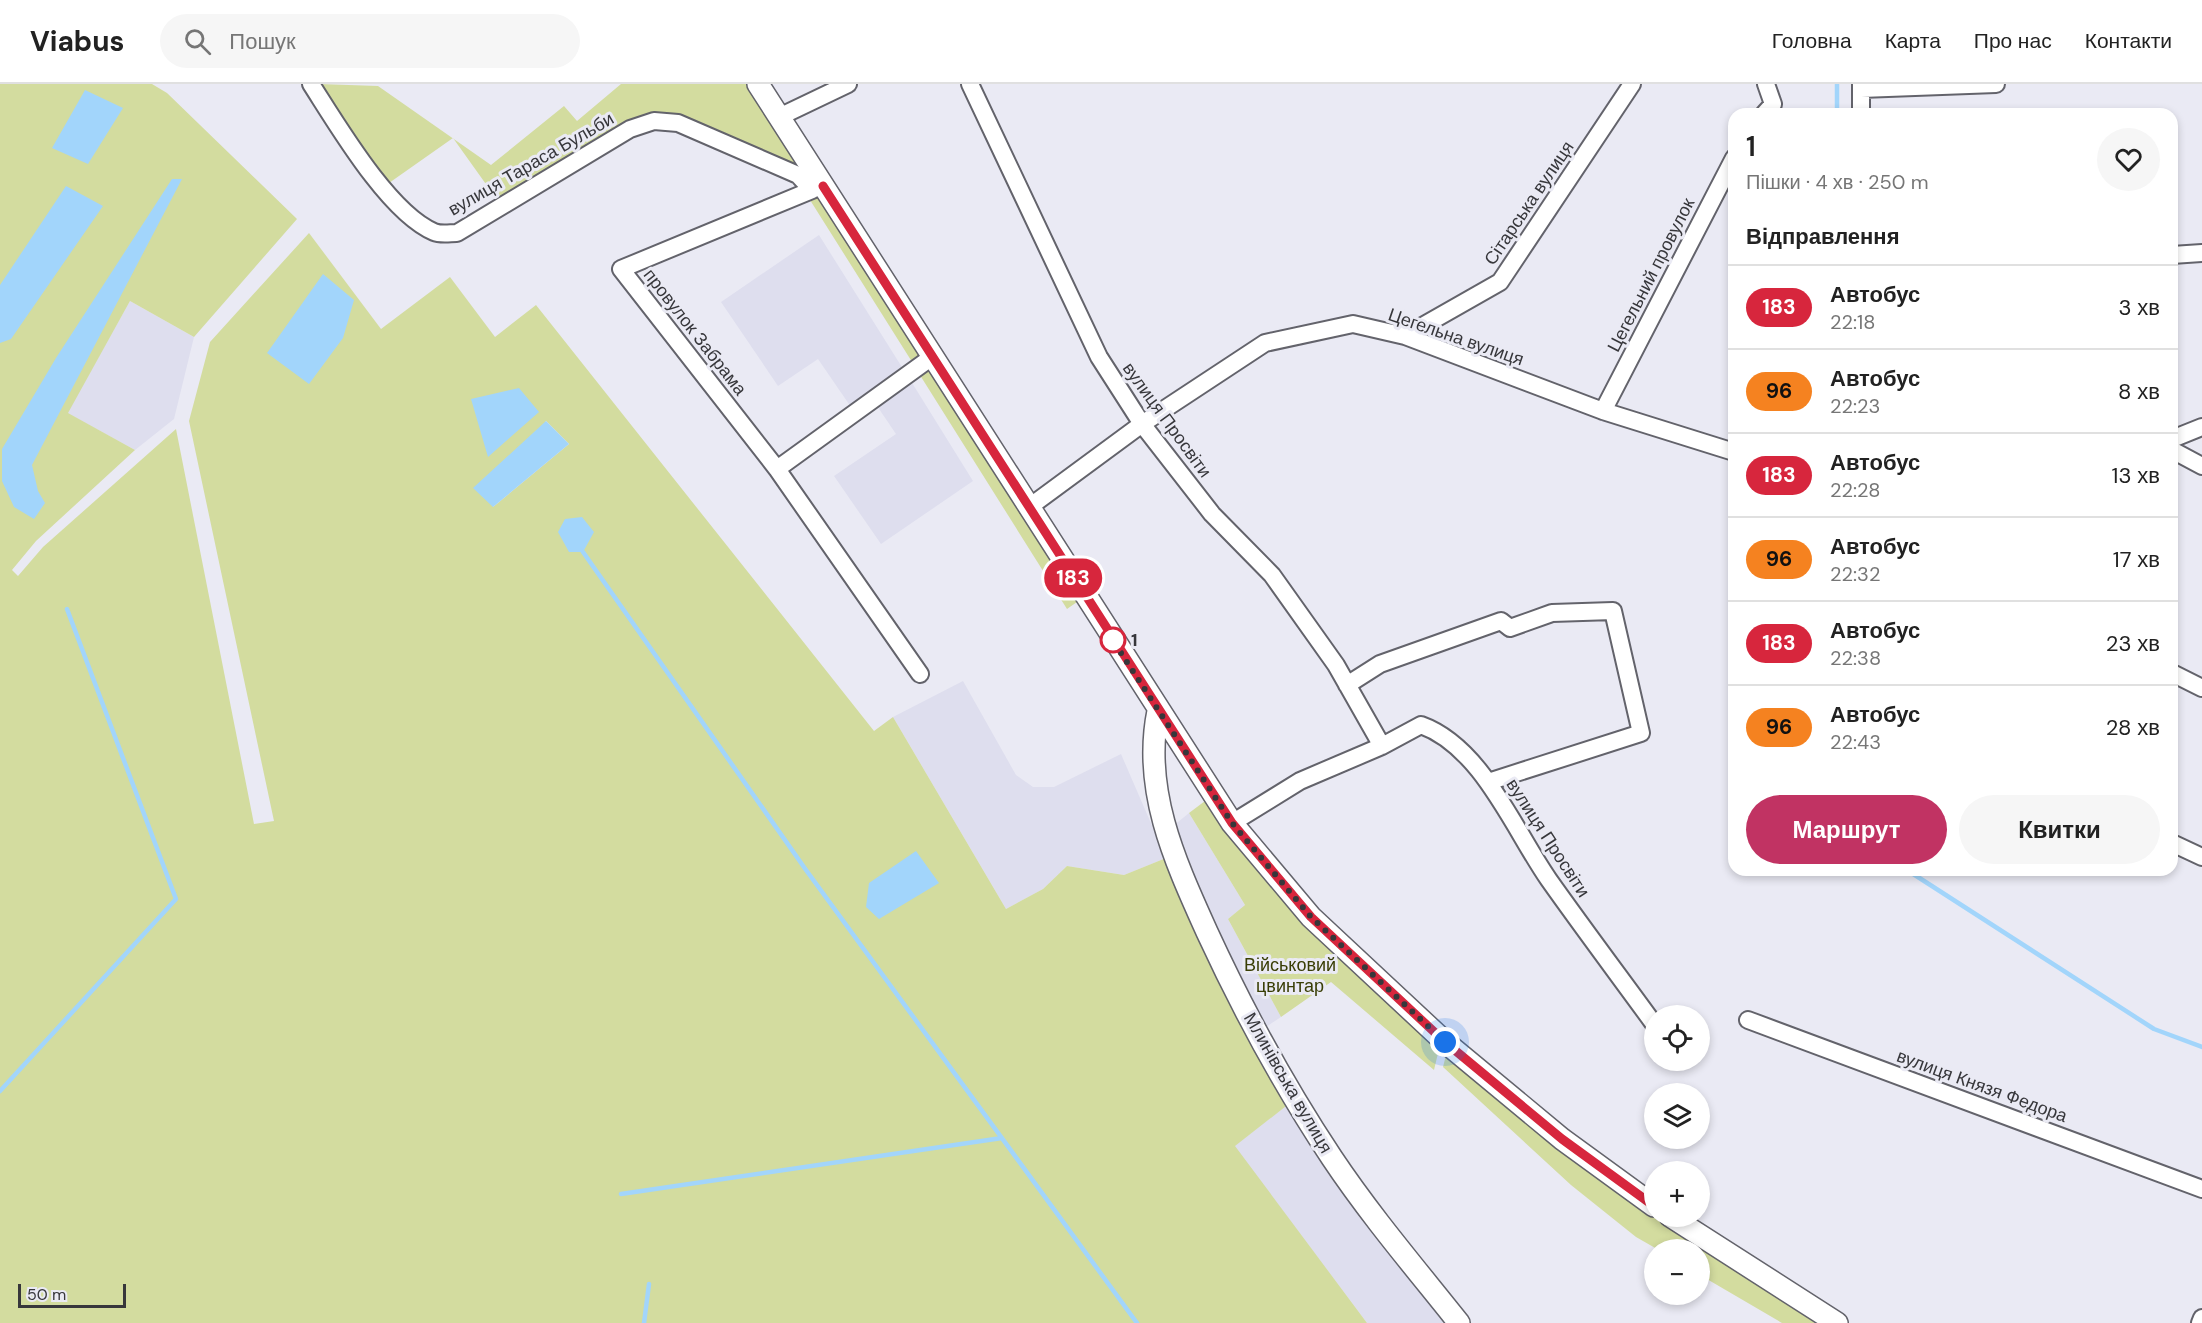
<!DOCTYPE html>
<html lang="uk">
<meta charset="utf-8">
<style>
body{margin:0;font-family:"DM Sans",sans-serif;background:#f6f6f6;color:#222;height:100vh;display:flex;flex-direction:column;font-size:22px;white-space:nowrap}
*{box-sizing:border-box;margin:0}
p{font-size:20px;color:#767676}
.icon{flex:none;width:33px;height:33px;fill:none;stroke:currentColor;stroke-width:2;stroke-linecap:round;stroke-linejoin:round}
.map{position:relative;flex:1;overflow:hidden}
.details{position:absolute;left:1728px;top:24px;width:450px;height:768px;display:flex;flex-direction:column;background:#fff;border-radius:18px;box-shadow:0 3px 9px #0003}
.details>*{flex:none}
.badge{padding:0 12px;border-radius:20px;font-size:21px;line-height:39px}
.fabs{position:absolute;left:1644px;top:921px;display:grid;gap:12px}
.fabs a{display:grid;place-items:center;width:66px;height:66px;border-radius:50%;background:#fff;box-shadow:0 3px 9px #0003;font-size:30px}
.scale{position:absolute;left:18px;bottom:15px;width:108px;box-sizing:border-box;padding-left:6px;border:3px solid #37373b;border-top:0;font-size:16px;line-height:21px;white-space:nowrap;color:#37373b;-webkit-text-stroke:4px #eaeaf4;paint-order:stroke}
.you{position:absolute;width:30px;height:30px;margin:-15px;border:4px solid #fff;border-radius:50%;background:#1a73e8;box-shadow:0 0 0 9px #1a73e833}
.map>.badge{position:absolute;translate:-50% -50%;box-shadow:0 0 0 3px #fff}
h2{padding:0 18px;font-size:22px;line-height:54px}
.round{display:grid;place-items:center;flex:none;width:63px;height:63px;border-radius:32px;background:#f6f6f6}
.overview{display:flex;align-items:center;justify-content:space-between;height:102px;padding:0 18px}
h1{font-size:28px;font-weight:600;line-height:45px}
.button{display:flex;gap:12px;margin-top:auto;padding:12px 18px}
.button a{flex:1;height:69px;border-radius:36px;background:#c13363;color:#fff;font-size:24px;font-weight:600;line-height:69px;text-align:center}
.button a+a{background:#f6f6f6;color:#222}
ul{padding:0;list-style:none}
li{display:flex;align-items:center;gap:18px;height:84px;padding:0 18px;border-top:2px solid #e0e0e0}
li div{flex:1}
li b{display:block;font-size:22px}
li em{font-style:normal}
li .badge{min-width:66px;font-weight:700;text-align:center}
header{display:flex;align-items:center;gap:36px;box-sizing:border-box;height:84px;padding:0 30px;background:#fff;border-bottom:2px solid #e0e0e0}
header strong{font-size:28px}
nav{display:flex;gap:33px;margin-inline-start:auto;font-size:21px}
.search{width:420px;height:54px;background:#f6f6f6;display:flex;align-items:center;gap:15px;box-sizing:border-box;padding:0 21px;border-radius:33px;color:#767676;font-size:22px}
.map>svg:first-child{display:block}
.built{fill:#dedeee}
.green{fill:#d3dc9f;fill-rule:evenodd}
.water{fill:#a2d5fb}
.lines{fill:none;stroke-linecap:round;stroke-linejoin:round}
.stream{stroke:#a2d5fb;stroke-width:4.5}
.minor-casing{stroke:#63636b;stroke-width:20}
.major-casing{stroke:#63636b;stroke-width:24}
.minor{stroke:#fff;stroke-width:16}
.major{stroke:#fff;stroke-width:21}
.line-casing{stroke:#fff;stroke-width:14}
.line{stroke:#d7263d;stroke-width:9}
.walk{stroke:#37373b;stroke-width:6;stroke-dasharray:0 10.8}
.stop-dot{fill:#fff;stroke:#d7263d;stroke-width:3}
.labels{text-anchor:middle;stroke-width:6;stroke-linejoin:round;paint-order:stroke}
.street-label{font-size:18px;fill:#37373b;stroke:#eaeaf4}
.stop-label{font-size:18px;font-weight:bold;fill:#37373b;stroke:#eaeaf4;text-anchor:start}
.park-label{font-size:18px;fill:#393e05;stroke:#eaeaf4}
</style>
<header>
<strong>Viabus</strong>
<div class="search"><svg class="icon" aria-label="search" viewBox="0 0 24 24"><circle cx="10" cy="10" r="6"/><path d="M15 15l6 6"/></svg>Пошук</div>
<nav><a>Головна</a><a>Карта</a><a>Про нас</a><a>Контакти</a></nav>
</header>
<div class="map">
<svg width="2202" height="1239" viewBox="0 0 2202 1239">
<rect width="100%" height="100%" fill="#eaeaf4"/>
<path class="built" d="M819 151 905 288 853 326 818 275 778 302 721 218Z
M130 217 194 253 174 335 135 366 67 329Z
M909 294 973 397 881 460 834 392 896 350 875 319Z
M963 597 1016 691 1033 703H1054L1121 670 1166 774 1124 791 1067 782 1043 805 1006 825 893 633Z
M1189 729 1245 821 1228 835 1281 933 1263 945 1227 875 1172 743Z
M1290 1019 1451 1239H1367L1234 1062Z"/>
<path class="green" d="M0 0H152L167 9 297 135 194 253 130 217 68 329 135 366 36 457 12 486 18 492 43 463 176 345 254 740 274 737 189 337 210 258 309 149 381 245 450 193 495 253 536 221 874 647 893 633 1006 825 1043 805 1067 782 1124 791 1166 774 1290 1019 1235 1062 1367 1239H0ZM546 337 569 360 493 423Z
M319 0 378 2 491 81 564 22 577 37 621 0H746L800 85 654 30 498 117 453 54 389 99 365 72Z
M817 112 922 276 914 281 810 116Z
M926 282 1077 518 1067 525 918 288Z
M1205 717 1224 745 1439 965 1434 986 1331 898 1281 933 1228 835 1245 821 1189 729Z
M1446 971 1556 1063 1651 1132 1816 1239H1782L1700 1191V1166L1657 1165 1636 1153 1571 1101 1443 983Z"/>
<path class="water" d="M85 6 123 24 88 80 52 64Z
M172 95H182L32 381 38 407 45 419 34 435 14 423 2 397V365L56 274Z
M66 102 103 122 11 255 0 259V201Z
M323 190 354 216 343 254 309 300 267 269Z
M519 304 539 328 488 373 471 315Z
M546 337 569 360 493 423 473 404Z
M582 433 594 448 583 468H569L558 448 565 435Z
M916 767 939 799 879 835 866 823 869 799Z"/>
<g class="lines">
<path class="stream" d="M1837 0V30
M583 468 806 786 1137 1239
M1907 786 2154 945 2202 963
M0 1007 176 815 67 525
M621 1110 1002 1054
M644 1239 649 1200"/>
<g class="minor-casing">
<path id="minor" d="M311 0C338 42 389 129 434 148 441 151 450 149 457 149L630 45 654 37 678 39 798 91 812 106 819 103
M970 0 1099 273 1142 340 1212 430 1272 491 1336 581 1382 662
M1861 5 1996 0
M1764 30 1773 20 1766 0
M1861 30V0
M779 33 848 0
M812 106 621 185 777 385 920 590
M2172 171 2202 169
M1405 252 1500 198 1632 0
M1603 327 1734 74
M2172 355 2202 343
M2172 366 2202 382
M777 385 932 273
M1028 424 1142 340 1265 259 1353 240 1405 252 1603 327 1734 368
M2172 589 2202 604
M1347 601 1380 580 1501 537 1510 544 1552 529 1613 527 1641 649 1488 698
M1232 739 1300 697 1382 662 1421 641C1482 663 1514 746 1549 796 1583 844 1619 892 1654 940
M2172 759 2202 773
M1748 936 2202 1105
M2200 1239 2202 1234"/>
</g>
<g class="major-casing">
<path id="major" d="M758 0 1232 739 1311 833 1445 958 1562 1055 1654 1122
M1158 627C1142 706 1175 777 1207 848 1243 926 1284 1002 1332 1074 1370 1131 1416 1185 1459 1239
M1670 1132 1837 1239"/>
</g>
<use href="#minor" class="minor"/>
<use href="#major" class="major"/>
</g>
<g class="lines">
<g class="line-casing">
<path id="line" d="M823 102 1232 739 1311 833 1445 958 1562 1055 1654 1122"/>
</g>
<use href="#line" class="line"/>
<path class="walk" d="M1113 556 1108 549 1232 739 1311 833 1445 958"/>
</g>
<circle class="stop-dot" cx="1113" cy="556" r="12"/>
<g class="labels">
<g class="street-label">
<text transform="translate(531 80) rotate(-30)" y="6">вулиця Тараса Бульби</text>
<text transform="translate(1529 119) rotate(-56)" y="6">Сітарська вулиця</text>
<text transform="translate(1651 191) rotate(-63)" y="6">Цегельний провулок</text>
<text transform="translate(695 248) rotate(52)" y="6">провулок Забрама</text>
<text transform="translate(1456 253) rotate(19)" y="6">Цегельна вулиця</text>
<text transform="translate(1167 336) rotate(54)" y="6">вулиця Просвіти</text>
<text transform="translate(1548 754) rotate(57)" y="6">вулиця Просвіти</text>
<text transform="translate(1288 999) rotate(60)" y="6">Млинівська вулиця</text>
<text transform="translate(1982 1002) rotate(20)" y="6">вулиця Князя Федора</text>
</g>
<g class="stop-label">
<text x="1131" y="562">1</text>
</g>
<g class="park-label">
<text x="1290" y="887">Військовий<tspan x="1290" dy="21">цвинтар</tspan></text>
</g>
</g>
</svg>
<div class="fabs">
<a><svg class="icon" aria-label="locate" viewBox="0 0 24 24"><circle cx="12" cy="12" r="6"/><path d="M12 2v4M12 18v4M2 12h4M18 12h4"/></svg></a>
<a><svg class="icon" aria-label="layers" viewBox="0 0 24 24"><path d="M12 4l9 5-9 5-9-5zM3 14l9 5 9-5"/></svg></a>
<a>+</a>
<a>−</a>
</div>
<div class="scale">50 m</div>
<div class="you" style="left:1445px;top:958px"></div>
<b class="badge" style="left:1073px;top:494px;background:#d7263d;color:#fff">183</b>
<section class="details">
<div class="overview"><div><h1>1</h1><p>Пішки · 4 хв · 250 m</p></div><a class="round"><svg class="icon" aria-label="heart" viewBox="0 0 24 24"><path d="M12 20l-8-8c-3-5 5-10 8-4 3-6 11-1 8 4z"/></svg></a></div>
<h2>Відправлення</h2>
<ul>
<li><span class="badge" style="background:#d7263d;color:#fff">183</span><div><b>Автобус</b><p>22:18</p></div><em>3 хв</em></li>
<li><span class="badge" style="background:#f58220;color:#111">96</span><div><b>Автобус</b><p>22:23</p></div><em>8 хв</em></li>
<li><span class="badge" style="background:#d7263d;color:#fff">183</span><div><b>Автобус</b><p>22:28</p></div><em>13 хв</em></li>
<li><span class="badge" style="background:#f58220;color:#111">96</span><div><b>Автобус</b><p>22:32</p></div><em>17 хв</em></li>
<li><span class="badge" style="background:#d7263d;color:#fff">183</span><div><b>Автобус</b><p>22:38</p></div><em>23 хв</em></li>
<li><span class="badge" style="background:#f58220;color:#111">96</span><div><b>Автобус</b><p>22:43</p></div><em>28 хв</em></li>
</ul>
<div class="button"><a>Маршрут</a><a>Квитки</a></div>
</section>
</div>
